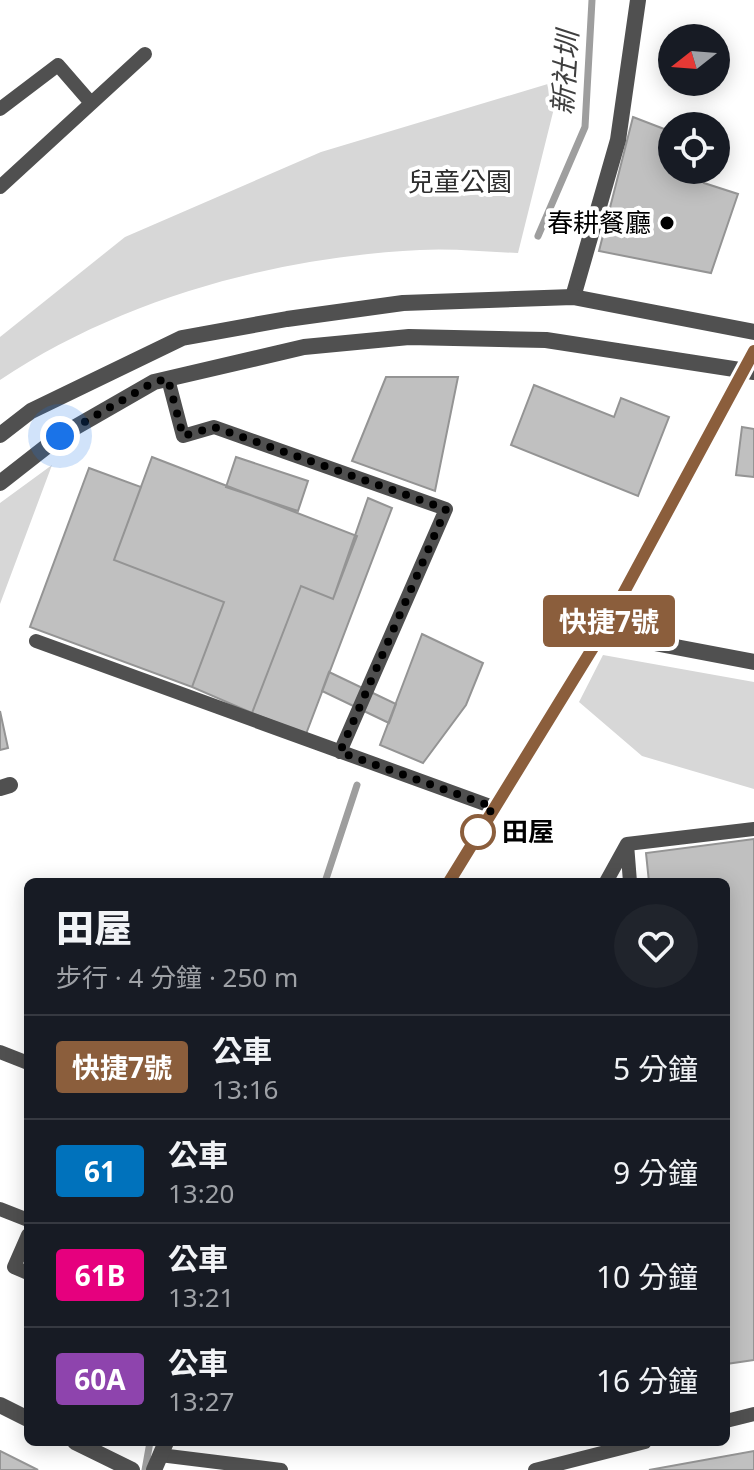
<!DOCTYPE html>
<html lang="zh-TW">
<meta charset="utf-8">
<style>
body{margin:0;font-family:"Noto Sans","Noto Sans TC",sans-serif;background:#20242c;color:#f1f3f6;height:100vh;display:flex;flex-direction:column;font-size:30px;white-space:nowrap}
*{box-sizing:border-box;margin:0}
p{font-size:26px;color:#9ea1a6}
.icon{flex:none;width:44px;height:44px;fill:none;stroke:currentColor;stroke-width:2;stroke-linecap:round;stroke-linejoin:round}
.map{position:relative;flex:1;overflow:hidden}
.side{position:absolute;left:24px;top:878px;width:706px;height:568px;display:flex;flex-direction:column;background:#171b24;border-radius:12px;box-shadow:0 4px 20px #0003}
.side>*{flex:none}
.badge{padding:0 16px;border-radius:6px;font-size:28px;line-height:52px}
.needle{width:52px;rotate:253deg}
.buttons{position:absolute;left:658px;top:24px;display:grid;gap:16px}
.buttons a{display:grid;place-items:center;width:72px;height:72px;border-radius:50%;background:#171b24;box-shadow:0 4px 20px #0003;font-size:40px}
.you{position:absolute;width:40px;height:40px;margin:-20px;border:6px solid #fff;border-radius:50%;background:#1a73e8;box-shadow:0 0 0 12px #1a73e833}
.map>.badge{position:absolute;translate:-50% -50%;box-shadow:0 0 0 4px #fff}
.round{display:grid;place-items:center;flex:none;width:84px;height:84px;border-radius:42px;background:#20242c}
.head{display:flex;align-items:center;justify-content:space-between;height:136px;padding:0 32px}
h1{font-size:38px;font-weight:800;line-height:60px}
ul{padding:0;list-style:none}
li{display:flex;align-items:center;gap:24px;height:104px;padding:0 32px;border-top:2px solid #363941}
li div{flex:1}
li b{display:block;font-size:30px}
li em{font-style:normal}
li .badge{min-width:88px;font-weight:700;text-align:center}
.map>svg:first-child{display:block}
.green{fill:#d7d7d7}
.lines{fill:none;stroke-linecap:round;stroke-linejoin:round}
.stream{stroke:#9e9e9e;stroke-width:7}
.building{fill:#c0c0c0;stroke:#949494;stroke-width:2}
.service{stroke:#505050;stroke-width:14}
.minor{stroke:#505050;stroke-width:16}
.tertiary{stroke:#505050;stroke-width:16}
.line-casing{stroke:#fff;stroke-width:18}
.line{stroke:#8b5e3c;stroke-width:12}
.walk{stroke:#000;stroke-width:8;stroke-dasharray:0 14.4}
.poi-dot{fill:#000;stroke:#fff;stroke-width:3}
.stop-dot{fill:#fff;stroke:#8b5e3c;stroke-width:4}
.labels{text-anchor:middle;stroke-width:8;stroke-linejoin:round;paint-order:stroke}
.park-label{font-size:26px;fill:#2e2e2e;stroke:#fff}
.poi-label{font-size:26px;fill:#000;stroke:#fff;text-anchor:end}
.stop-label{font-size:26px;font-weight:bold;fill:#000;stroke:#fff;text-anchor:start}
.water-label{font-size:28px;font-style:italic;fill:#3f3f3f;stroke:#fff}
</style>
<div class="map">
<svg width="754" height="1470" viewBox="0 0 754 1470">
<rect width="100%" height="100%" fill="#fff"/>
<path class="green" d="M561 80 518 253C486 252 452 248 420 250 276 257 121 299 0 380V337L125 237 321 152Z
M52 465 0 604V503Z
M603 655 754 682V789L642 756 579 702Z"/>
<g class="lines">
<path class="stream" d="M538 236 585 127 592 0
M325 882 357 785
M145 1470 150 1442"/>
</g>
<path class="building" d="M633 117 672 132V170H708L704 183 738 194 711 273 599 251Z
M386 377H458L435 491 352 461Z
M534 385 614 417 621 398 669 417 638 496 511 445Z
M742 427 754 429V477L736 475Z
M152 457 357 536 333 599 301 586 252 713 192 687 224 602 114 560Z
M236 457 308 481 298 511 226 487Z
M89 468 141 487 114 560 224 602 192 687 30 627Z
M368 498 392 508 306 734 252 713 301 586 333 599Z
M422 634 483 663 466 705 423 763 380 745Z
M329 672 396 704 389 723 322 691Z
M0 711 8 748 0 750Z
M754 839V1360L726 1364V882H649L646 853Z
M0 1451 38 1470H0Z
M754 1451V1470H649Z"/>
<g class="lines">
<path class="service" d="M0 109 58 65 91 103
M0 187 145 54
M168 379 183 436 214 427 446 509 340 752
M36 641 493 807
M606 882 627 844
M630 882 627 844 754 829
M0 1052 28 1063
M0 1209 28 1220
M28 1235 14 1267 28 1273
M726 1421 754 1414
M160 1455 281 1470
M535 1470 645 1442"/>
<path class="minor" d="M573 297 618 140 638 0
M602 633 754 662
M0 788 10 785
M0 1405 28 1419
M75 1442 132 1470"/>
<path class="tertiary" d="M0 435 31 411 182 338 287 319 403 303 573 297 754 332
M0 483 60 436 154 382 304 347 409 337 546 340 754 372
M449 882 602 633 754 351
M154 1470 166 1442"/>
</g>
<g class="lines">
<g class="line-casing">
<path id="line" d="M449 882 602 633 754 351"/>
</g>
<use href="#line" class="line"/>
<path class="walk" d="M60 436 154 382 168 379 183 436 214 427 446 509 340 752 493 807 478 832"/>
</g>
<circle class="poi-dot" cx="667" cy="223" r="8"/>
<circle class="stop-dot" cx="478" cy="832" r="16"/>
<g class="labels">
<g class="park-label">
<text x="460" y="191">兒童公園</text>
</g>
<g class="poi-label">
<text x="651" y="232">春耕餐廳</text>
</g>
<g class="stop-label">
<text x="502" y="841">田屋</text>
</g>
<g class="water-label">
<text transform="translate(565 73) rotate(-86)" y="10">新社圳</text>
</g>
</g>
</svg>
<div class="buttons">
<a><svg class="needle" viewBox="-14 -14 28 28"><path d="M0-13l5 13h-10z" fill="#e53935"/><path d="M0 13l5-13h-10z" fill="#9ea1a6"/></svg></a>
<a><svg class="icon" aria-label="locate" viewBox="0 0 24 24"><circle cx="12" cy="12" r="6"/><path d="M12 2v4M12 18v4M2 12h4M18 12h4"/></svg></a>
</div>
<div class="you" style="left:60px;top:436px"></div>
<b class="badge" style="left:609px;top:621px;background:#8b5e3c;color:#fff">快捷7號</b>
<section class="side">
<div class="head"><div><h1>田屋</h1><p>步行 · 4 分鐘 · 250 m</p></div><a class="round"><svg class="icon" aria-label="heart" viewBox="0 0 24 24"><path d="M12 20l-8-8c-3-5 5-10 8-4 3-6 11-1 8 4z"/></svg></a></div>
<ul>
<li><span class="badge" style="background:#8b5e3c;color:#fff">快捷7號</span><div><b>公車</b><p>13:16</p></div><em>5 分鐘</em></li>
<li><span class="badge" style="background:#0072bc;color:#fff">61</span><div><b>公車</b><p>13:20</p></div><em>9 分鐘</em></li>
<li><span class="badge" style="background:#e6007e;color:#fff">61B</span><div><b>公車</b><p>13:21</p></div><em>10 分鐘</em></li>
<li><span class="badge" style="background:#8e44ad;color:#fff">60A</span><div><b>公車</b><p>13:27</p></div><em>16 分鐘</em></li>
</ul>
</section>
</div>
